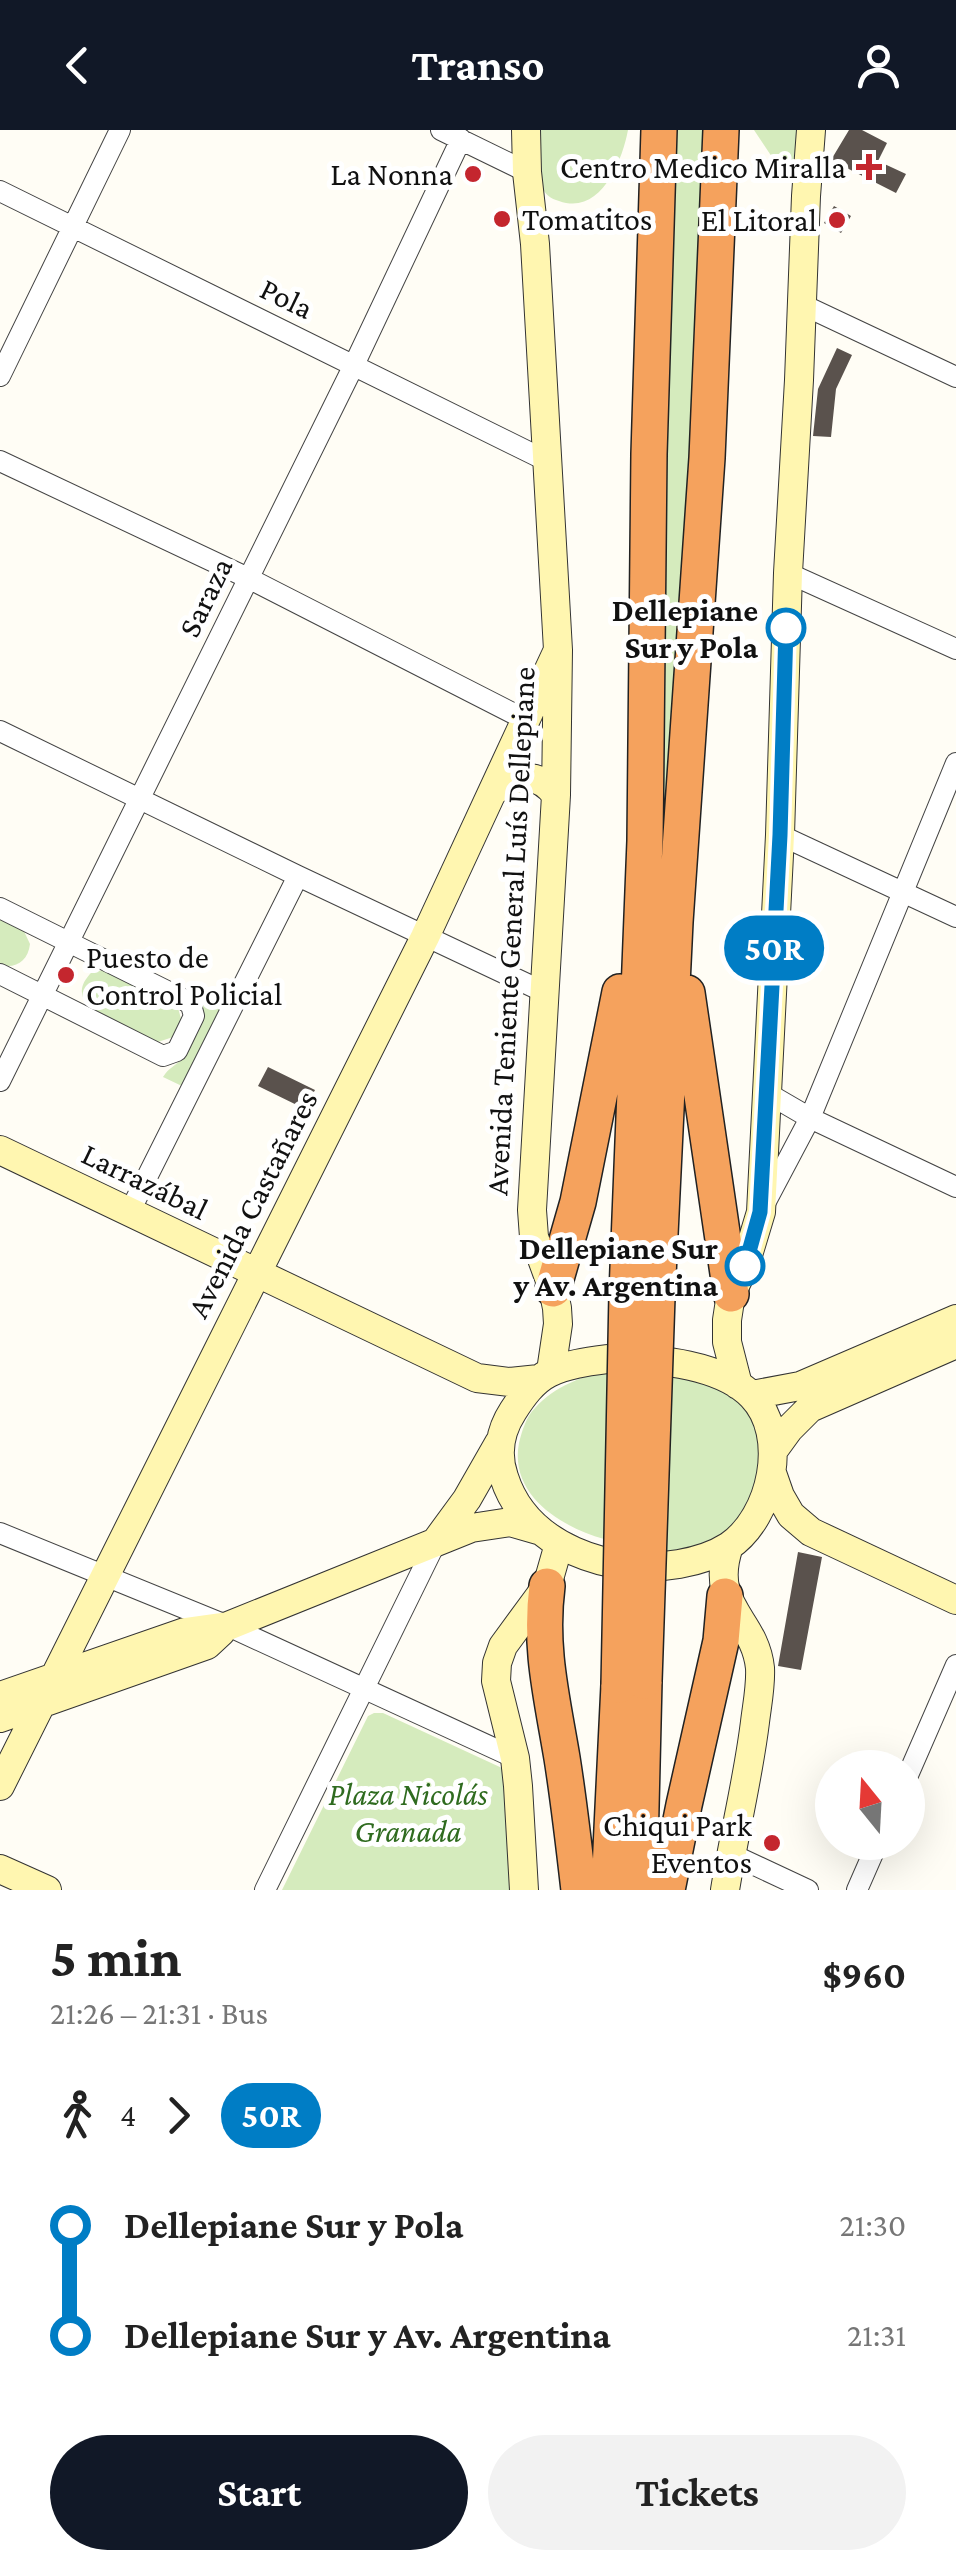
<!DOCTYPE html>
<meta charset="utf-8">
<style>
body{margin:0;font-family:"Crimson Pro",serif;background:#f2f2f2;color:#222;height:100vh;display:flex;flex-direction:column;font-size:38px;white-space:nowrap}
*{box-sizing:border-box;margin:0}
p{font-size:32px;color:#767676}
.icon{flex:none;width:55px;height:55px;fill:none;stroke:currentColor;stroke-width:2;stroke-linecap:round;stroke-linejoin:round}
.map{position:relative;height:1760px;overflow:hidden}
.side{display:flex;flex-direction:column;background:#fff;flex:1}
.side>*{flex:none}
.badge{padding:0 20px;border-radius:32px;font-size:35px;line-height:65px}
.needle{width:65px;rotate:342deg}
.tools{position:absolute;left:815px;top:1620px;display:grid;gap:20px}
.tools a{display:grid;place-items:center;width:110px;height:110px;border-radius:50%;background:#fff;box-shadow:0 10px 40px #0002;font-size:50px}
.map>.badge{position:absolute;translate:-50% -50%;box-shadow:0 0 0 5px #fff}
.legs{display:flex;align-items:center;gap:15px;height:110px;padding:0 50px;font-size:32px}
.legs p{margin-inline-start:auto}
.head{display:flex;align-items:center;justify-content:space-between;height:170px;padding:0 50px}
h1{font-size:55px;font-weight:700;line-height:75px}
.button{display:flex;gap:20px;margin-top:auto;padding:20px 50px}
.button a{flex:1;height:115px;border-radius:60px;background:#111827;color:#fff;font-size:40px;font-weight:700;line-height:115px;text-align:center}
.button a+a{background:#f2f2f2;color:#222}
ul{padding:0 50px;list-style:none}
li{display:flex;align-items:center;gap:35px;height:110px;font-size:38px}
li i{display:grid;place-items:center;width:15px;height:100%;margin:0 12px;background:currentColor}
li i::after{content:'';width:25px;height:25px;margin:-12px;border:8px solid;border-radius:50%;background:#fff}
li p{margin-inline-start:auto}
li:first-child i{background:linear-gradient(#0000 50%,currentColor 0)}
li:last-child i{background:linear-gradient(currentColor 50%,#0000 0)}
header{display:flex;justify-content:space-between;align-items:center;height:130px;padding:0 50px;background:#111827;color:#fff;font-size:45px;font-weight:700}
.map>svg:first-child{display:block}
.green{fill:#d5ebbd}
.building{fill:#5a524d}
.lines{fill:none;stroke-linecap:round;stroke-linejoin:round}
.street-casing{stroke:#444;stroke-width:22}
.secondary-casing{stroke:#333;stroke-width:30}
.highway-casing{stroke:#222;stroke-width:38}
.street{stroke:#fff;stroke-width:20}
.secondary{stroke:#fff6b0;stroke-width:28}
.highway{stroke:#f5a25d;stroke-width:35}
.highway-bridge-casing{stroke:#222;stroke-width:38;stroke-linecap:butt}
.highway-bridge{stroke:#f5a25d;stroke-width:35}
.line-1-casing{stroke:#fff;stroke-width:22}
.line-1{stroke:#007dc5;stroke-width:15}
.poi-dot{fill:#c4262e;stroke:#fff;stroke-width:4}
.stop-1-dot{fill:#fff;stroke:#007dc5;stroke-width:5}
.labels{text-anchor:middle;stroke-width:10;stroke-linejoin:round;paint-order:stroke}
.poi-label{font-size:32px;fill:#111;stroke:#fff;text-anchor:end}
.street-label{font-size:32px;fill:#111;stroke:#fff}
.stop-label{font-size:32px;font-weight:bold;fill:#111;stroke:#fff;text-anchor:end}
.park-label{font-size:32px;font-style:italic;fill:#2f6b1f;stroke:#fff}
</style>
<header><svg class="icon" aria-label="back" viewBox="0 0 24 24"><path d="M15 5l-7 7 7 7"/></svg>Transo<svg class="icon" aria-label="person" viewBox="0 0 24 24"><circle cx="12" cy="8" r="4"/><path d="M4 21q1-7 8-7t8 7"/></svg></header>
<div class="map">
<svg width="956" height="1760" viewBox="0 0 956 1760">
<rect width="100%" height="100%" fill="#fffdf5"/>
<path class="green" d="M535 0H628C622 32 600 86 559 71 551 69 544 64 542 56 536 40 537 18 535 0Z
M669 0H707L684 470 666 653 660 747Z
M754 0H798L793 33H776Z
M0 787 22 797 30 814C28 831 16 839 0 835Z
M110 839 171 869 178 878 182 892 173 907 158 912 150 911C125 898 56 877 92 842Z
M206 864 225 873 184 957 163 947C169 937 175 937 181 929 191 915 195 883 206 864Z
M611 1239 604 1409C561 1397 509 1365 519 1313 522 1301 526 1287 535 1278 555 1256 583 1246 611 1239Z
M667 1239C685 1245 710 1249 727 1259 764 1280 771 1338 750 1372 741 1388 727 1402 716 1416L660 1427Z
M374 1583H383L502 1638 506 1643 514 1760H282L368 1586Z"/>
<path class="building" d="M849 0H862L887 13 878 31 906 44 896 63 831 30Z
M834 76 851 86 841 103 824 93Z
M837 218 852 225 836 259 831 307 813 306 818 259Z
M268 937 315 960 305 979 258 956Z
M798 1422 822 1427 801 1540 778 1536Z"/>
<g class="lines">
<g class="street-casing">
<path id="street" d="M441 0 527 42
M0 61 547 331
M801 174 956 247
M0 246 120 0
M0 331 248 448 526 590
M788 443 956 519
M0 601 298 746 544 862
M780 705 956 787
M0 778 183 869 191 875 194 886 177 921 163 926 0 844
M0 951 354 235 461 9
M767 963 810 988 956 1057
M764 1075 810 988 956 633
M129 1083 298 746
M0 1403 228 1496 515 1628
M908 1645 956 1535
M731 1724 808 1760
M265 1760 437 1410
M857 1760 878 1712"/>
</g>
<g class="secondary-casing">
<path id="secondary" d="M526 0 527 42 535 114 558 520 556 665 532 1080 534 1107 553 1159 557 1178 558 1194 551 1241
M494 661C516 644 538 641 556 665
M0 1020 477 1248 510 1252 539 1249
M616 1228C658 1229 721 1234 752 1266 790 1305 772 1387 729 1416 715 1425 696 1431 679 1434 611 1446 526 1417 504 1347 496 1324 500 1301 513 1281 522 1267 533 1251 549 1243 569 1233 594 1231 616 1228Z
M738 1255 727 1212V1190L731 1164 745 1135 761 1082 780 705 788 443 799 250 806 66 811 0
M752 1265 800 1256 956 1189
M773 1321 789 1299 810 1278 956 1214
M772 1343 780 1366 791 1385 811 1402 956 1470
M437 1410 467 1369 499 1313
M0 1566 185 1502 228 1496 471 1398 510 1392 538 1400
M0 1588 207 1515 221 1502
M0 1656 425 807 558 520
M0 1739 47 1760
M524 1760 518 1656 515 1628 496 1551 497 1533 503 1516 547 1456 559 1414
M725 1760C734 1704 748 1649 755 1592 757 1575 761 1556 760 1538 755 1488 708 1477 729 1416"/>
</g>
<g class="highway-casing">
<path id="highway" d="M687 863 731 1164
M553 1159 578 1072 620 862
M627 1163 645 711 649 324 659 0
M657 1167 675 792 707 328 721 0
M547 1456C539 1517 552 1568 562 1628 569 1672 574 1716 579 1760
M609 1760 619 1555
M639 1760 644 1551
M667 1760 684 1675 721 1511 725 1466"/>
</g>
<use href="#street" class="street"/>
<use href="#secondary" class="secondary"/>
<use href="#highway" class="highway"/>
<g class="highway-bridge-casing">
<path id="highway-bridge" d="M644 1551 657 1167
M619 1555 627 1163"/>
</g>
<use href="#highway-bridge" class="highway-bridge"/>
</g>
<g class="lines">
<g class="line-1-casing">
<path id="line-1" d="M745 1136 760 1082 780 705 786 498"/>
</g>
<use href="#line-1" class="line-1"/>
</g>
<g class="poi-dot">
<path d="M864 22h10v10h10v10h-10v10h-10v-10h-10v-10h10z"/>
<circle cx="473" cy="44" r="10"/>
<circle cx="502" cy="89" r="10"/>
<circle cx="837" cy="90" r="10"/>
<circle cx="66" cy="845" r="10"/>
<circle cx="772" cy="1713" r="10"/>
</g>
<g class="stop-1-dot">
<circle cx="786" cy="498" r="18"/>
<circle cx="745" cy="1136" r="18"/>
</g>
<g class="labels">
<g class="poi-label">
<text x="846" y="48">Centro Medico Miralla</text>
<text x="453" y="55">La Nonna</text>
<text x="522" y="100" text-anchor="start">Tomatitos</text>
<text x="817" y="101">El Litoral</text>
<text x="86" y="838" text-anchor="start">Puesto de<tspan x="86" dy="37">Control Policial</tspan></text>
<text x="752" y="1706">Chiqui Park<tspan x="752" dy="37">Eventos</tspan></text>
</g>
<g class="street-label">
<text transform="translate(287 168) rotate(26)" y="11">Pola</text>
<text transform="translate(205 467) rotate(-64)" y="11">Saraza</text>
<text transform="translate(510 801) rotate(-87)" y="11">Avenida Teniente General Luís Dellepiane</text>
<text transform="translate(145 1051) rotate(26)" y="11">Larrazábal</text>
<text transform="translate(252 1074) rotate(-63)" y="11">Avenida Castañares</text>
</g>
<g class="stop-label">
<text x="758" y="491">Dellepiane<tspan x="758" dy="37">Sur y Pola</tspan></text>
<text x="718" y="1129">Dellepiane Sur<tspan x="718" dy="37">y Av. Argentina</tspan></text>
</g>
<g class="park-label">
<text x="408" y="1675">Plaza Nicolás<tspan x="408" dy="37">Granada</tspan></text>
</g>
</g>
</svg>
<div class="tools">
<a><svg class="needle" viewBox="-14 -14 28 28"><path d="M0-13l5 13h-10z" fill="#e53935"/><path d="M0 13l5-13h-10z" fill="#767676"/></svg></a>
</div>
<b class="badge" style="left:774px;top:818px;background:#007dc5;color:#fff">50R</b>
</div>
<section class="side">
<div class="head"><div><h1>5 min</h1><p>21:26 – 21:31 · Bus</p></div><b>$960</b></div>
<div class="legs"><svg class="icon" aria-label="walk" viewBox="0 0 24 24"><circle cx="13" cy="4" r="2"/><path d="M13 8l-2 6 4 7M11 14l-3 7M7 12l3-4h3l4 4"/></svg>4<svg class="icon" aria-label="forward" viewBox="0 0 24 24"><path d="M9 5l7 7-7 7"/></svg><b class="badge" style="background:#007dc5;color:#fff">50R</b></div>
<ul>
<li><i style="color:#007dc5"></i><b>Dellepiane Sur y Pola</b><p>21:30</p></li>
<li><i style="color:#007dc5"></i><b>Dellepiane Sur y Av. Argentina</b><p>21:31</p></li>
</ul>
<div class="button"><a>Start</a><a>Tickets</a></div>
</section>
